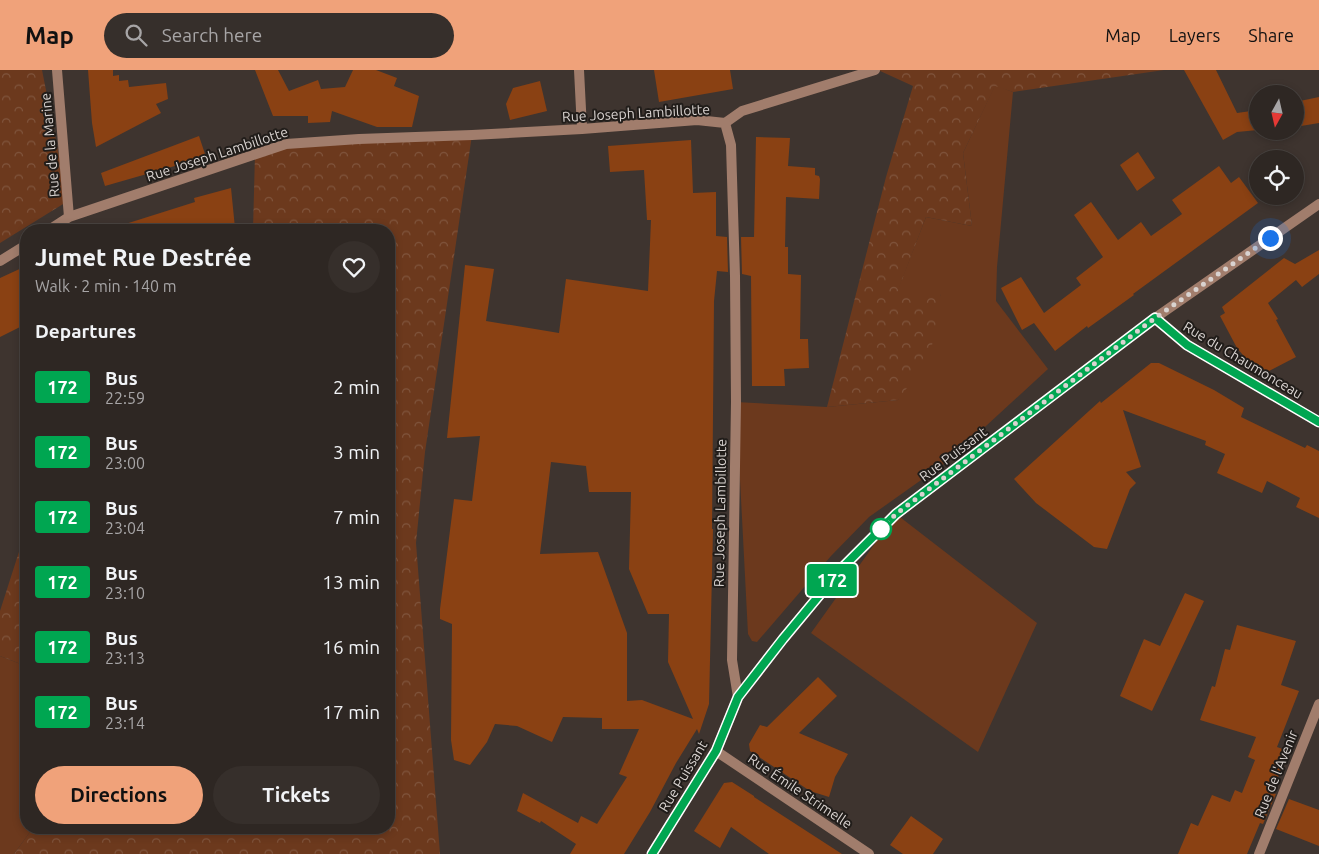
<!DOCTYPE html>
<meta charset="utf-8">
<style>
body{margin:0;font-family:Ubuntu,sans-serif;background:#362f2b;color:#f1f3f6;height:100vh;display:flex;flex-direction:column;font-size:19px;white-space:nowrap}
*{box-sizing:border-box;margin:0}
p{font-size:16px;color:#a7a5a6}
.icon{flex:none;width:28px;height:28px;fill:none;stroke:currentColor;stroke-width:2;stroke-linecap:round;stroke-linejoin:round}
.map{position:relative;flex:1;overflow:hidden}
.side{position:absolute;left:20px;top:154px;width:375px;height:610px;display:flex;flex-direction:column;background:#2e2723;border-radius:20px;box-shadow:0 2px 8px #0003,0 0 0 1px #494441}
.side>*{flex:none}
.badge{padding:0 10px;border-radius:4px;font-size:18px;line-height:32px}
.needle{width:32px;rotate:188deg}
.fabs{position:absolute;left:1249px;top:15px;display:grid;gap:10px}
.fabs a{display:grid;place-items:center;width:55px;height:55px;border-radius:50%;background:#2e2723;box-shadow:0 2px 8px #0003,0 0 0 1px #494441;font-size:25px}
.you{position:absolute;width:25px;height:25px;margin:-12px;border:4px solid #fff;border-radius:50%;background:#1a73e8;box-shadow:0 0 0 8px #1a73e833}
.map>.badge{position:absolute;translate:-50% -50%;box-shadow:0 0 0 2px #fff}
h2{padding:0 15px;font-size:19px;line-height:45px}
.round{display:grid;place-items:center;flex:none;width:52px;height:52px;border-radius:26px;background:#362f2b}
.summary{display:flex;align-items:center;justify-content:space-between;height:85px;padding:0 15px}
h1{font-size:24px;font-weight:600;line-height:38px}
.button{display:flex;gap:10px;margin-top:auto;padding:10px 15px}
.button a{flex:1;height:58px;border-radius:30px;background:#f0a27a;color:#111;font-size:20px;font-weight:600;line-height:58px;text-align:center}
.button a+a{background:#362f2b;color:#f1f3f6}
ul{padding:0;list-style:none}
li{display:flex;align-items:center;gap:15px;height:65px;padding:0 15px}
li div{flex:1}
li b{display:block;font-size:19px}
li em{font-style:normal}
li .badge{min-width:55px;font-weight:700;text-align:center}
header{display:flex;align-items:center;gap:30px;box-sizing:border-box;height:70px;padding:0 25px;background:#f0a27a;color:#111}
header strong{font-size:24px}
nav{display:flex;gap:28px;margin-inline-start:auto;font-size:18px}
.search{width:350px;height:45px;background:#362f2b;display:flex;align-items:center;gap:12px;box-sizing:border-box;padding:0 18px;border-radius:28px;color:#a7a5a6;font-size:19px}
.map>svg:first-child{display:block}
.green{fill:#6c391d}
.forest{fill:url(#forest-crowns)}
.building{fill:#8a4113;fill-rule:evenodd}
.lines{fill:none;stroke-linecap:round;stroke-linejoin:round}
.service{stroke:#a17d6c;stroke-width:10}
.minor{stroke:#a17d6c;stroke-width:10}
.line-casing{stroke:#fff;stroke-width:11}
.line{stroke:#00a651;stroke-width:8}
.walk{stroke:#d9d3d0;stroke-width:5;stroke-dasharray:0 9}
.stop-dot{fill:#fff;stroke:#00a651;stroke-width:2.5}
.labels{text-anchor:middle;stroke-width:4;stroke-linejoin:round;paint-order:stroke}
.street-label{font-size:14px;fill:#d9d3d0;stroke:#211d1a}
</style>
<header>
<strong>Map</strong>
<div class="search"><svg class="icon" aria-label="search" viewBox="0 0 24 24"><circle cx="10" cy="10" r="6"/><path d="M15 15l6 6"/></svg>Search here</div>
<nav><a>Map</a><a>Layers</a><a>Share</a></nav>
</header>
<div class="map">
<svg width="1319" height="784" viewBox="0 0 1319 784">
<defs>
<pattern id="forest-crowns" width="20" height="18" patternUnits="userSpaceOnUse" patternTransform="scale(1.25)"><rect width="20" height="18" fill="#6c391d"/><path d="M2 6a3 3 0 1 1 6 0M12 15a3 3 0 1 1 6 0" fill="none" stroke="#80553d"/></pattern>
</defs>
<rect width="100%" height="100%" fill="#3e342f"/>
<path class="green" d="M995 15 1013 22 997 197 996 231 1048 299 948 391 869 447 831 486 757 572 752 571 748 564 736 332 827 337 898 330 941 224H896L926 147 972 156 963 83Z
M896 444 1037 553 978 682 811 563Z
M0 586 26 596V758H33L14 784H0Z"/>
<path class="forest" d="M0 0H42L68 131 0 173Z
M878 0H1164L1013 22 995 16 963 83 972 156 926 147 897 223 941 224 930 287 898 330 827 337 886 107 913 16Z
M472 65 425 382 416 473 440 784H14L33 758H389V160H253L255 84 338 70Z
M26 460V596L0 586V541Z"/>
<path class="building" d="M88 0H113V6L119 5V11L128 10 129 17 166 13 168 29 156 34 161 43 96 77 92 53Z
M255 0H278L289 21 318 10 321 19 345 17 353 0H376L397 8 394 16 419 26 412 57H377L332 41 330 52 308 53V46H273Z
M654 0H730L733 19 659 32Z
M1184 0H1216L1237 43 1258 40V60L1237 62 1223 70Z
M540 11 547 41 510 50 506 34 513 18Z
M1319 27V53L1295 57V32Z
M199 66 206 87 105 116 101 103Z
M756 67 790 68 788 96 815 98V105L819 106 820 109 819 129 786 127 785 177H788V204L801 205 800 269H808L809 298 784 299 785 316H752L751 206 742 204 741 167H754Z
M691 70 693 123 716 122V166L727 167 728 202 717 201 714 231 712 459H713L709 634 699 664 697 659 676 693 650 742 624 784H570L576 774 541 751 540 753 517 741 523 723 578 753 581 746 597 754 627 707 619 704 639 659H602V648L563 647 552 672 517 656 495 654 487 672 470 695 454 690 451 670 452 554 440 549V539L454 429 472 431 480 366 447 368 465 195 494 199 486 251 559 263 566 209 648 221 651 150H647L644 100 610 102 608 76ZM551 392 586 396 589 422H631L629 499 648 544H669L668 592 693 649 642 630 627 631V563L598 482 540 484Z
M1138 82 1155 108 1137 121 1120 95Z
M1219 96 1231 113 1239 107 1258 133 1133 224 1134 225 1088 258 1087 256 1055 281 1034 253 1022 260 1001 218 1021 207 1044 243 1081 215 1076 208 1103 187 1074 145 1091 132 1118 170 1141 152 1151 166 1182 144 1172 130Z
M231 118 235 158 218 160H120L119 156 195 132 194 128Z
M1319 180V204L1302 217 1296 210 1268 233 1278 249 1276 250 1296 287 1267 302 1248 291 1237 278 1220 246 1225 243 1222 237 1284 188 1295 194Z
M26 196V254L0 267V208Z
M1151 293H1159L1214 320 1244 338 1241 347 1305 378 1307 375 1319 381V448L1296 437 1300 428 1267 411 1262 423 1217 403 1225 384 1205 375 1206 371 1123 340 1141 397 1126 402 1136 413 1130 419 1107 479 1094 477 1036 433 1014 409 1100 331 1101 333Z
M1185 523 1204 531 1152 641 1120 626 1144 569 1160 576Z
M1237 555 1296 571 1281 615 1299 621 1277 677 1288 681 1272 723 1276 724 1263 754 1260 753 1247 784H1178L1191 753 1198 756 1212 725 1230 732 1235 720 1242 723 1255 690 1248 687 1256 667 1200 650 1212 616 1215 617 1225 579 1230 580Z
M818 607 837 626 799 663 848 684 835 707 829 727 810 721 750 681 749 674 760 655 767 657Z
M732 712 754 726V727L842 784H769L731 757 720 778 694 761 724 713Z
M1289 729 1319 740V776L1276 759Z
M911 746 943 769 933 784H903L890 775Z"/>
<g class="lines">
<path class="service" d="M725 53 742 41 875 0"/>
<path class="minor" d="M57 0 69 147
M579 0 582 59
M49 160 69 147 286 74 359 69 472 65 582 59 697 50 725 53 731 75 735 206 736 332 732 590 738 627
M0 191 26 175
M1155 248 1187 275 1319 352
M716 681 869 784
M652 784 716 681 738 627 783 569 842 498 896 444 1155 248 1319 134
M1259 784 1319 634"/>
</g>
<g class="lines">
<g class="line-casing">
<path id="line" d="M652 784 716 681 738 627 783 569 842 498 896 444 1155 248 1187 275 1319 352"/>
</g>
<use href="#line" class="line"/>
<path class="walk" d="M881 459 896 444 1155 248 1270 168"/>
</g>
<circle class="stop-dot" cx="881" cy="459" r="10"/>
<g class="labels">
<g class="street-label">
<text transform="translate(636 43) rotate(-3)" y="5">Rue Joseph Lambillotte</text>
<text transform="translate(50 75) rotate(-95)" y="5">Rue de la Marine</text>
<text transform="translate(217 84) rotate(-18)" y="5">Rue Joseph Lambillotte</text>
<text transform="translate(1243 290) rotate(31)" y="5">Rue du Chaumonceau</text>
<text transform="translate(953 384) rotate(-37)" y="5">Rue Puissant</text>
<text transform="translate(720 443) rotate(-89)" y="5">Rue Joseph Lambillotte</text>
<text transform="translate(1276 704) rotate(-68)" y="5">Rue de l'Avenir</text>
<text transform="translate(683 706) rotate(-59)" y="5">Rue Puissant</text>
<text transform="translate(800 721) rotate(34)" y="5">Rue Émile Strimelle</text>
</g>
</g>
</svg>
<div class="fabs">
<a><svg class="needle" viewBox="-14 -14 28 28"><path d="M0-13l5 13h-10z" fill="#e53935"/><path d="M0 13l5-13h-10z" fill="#a7a5a6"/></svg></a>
<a><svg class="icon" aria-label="locate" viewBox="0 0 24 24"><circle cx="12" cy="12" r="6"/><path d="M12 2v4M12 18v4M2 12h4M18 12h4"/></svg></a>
</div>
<div class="you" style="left:1270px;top:168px"></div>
<b class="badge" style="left:832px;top:510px;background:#00a651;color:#fff">172</b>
<section class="side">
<div class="summary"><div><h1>Jumet Rue Destrée</h1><p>Walk · 2 min · 140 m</p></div><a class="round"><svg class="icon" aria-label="heart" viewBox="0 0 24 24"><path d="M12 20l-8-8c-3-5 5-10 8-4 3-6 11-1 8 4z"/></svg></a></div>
<h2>Departures</h2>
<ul>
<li><span class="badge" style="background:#00a651;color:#fff">172</span><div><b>Bus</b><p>22:59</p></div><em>2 min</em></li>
<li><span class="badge" style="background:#00a651;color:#fff">172</span><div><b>Bus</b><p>23:00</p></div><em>3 min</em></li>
<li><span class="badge" style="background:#00a651;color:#fff">172</span><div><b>Bus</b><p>23:04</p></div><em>7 min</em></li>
<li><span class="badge" style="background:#00a651;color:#fff">172</span><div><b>Bus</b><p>23:10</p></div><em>13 min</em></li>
<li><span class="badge" style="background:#00a651;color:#fff">172</span><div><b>Bus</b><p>23:13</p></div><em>16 min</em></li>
<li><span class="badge" style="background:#00a651;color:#fff">172</span><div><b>Bus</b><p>23:14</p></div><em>17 min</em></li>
</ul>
<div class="button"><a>Directions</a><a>Tickets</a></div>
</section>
</div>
